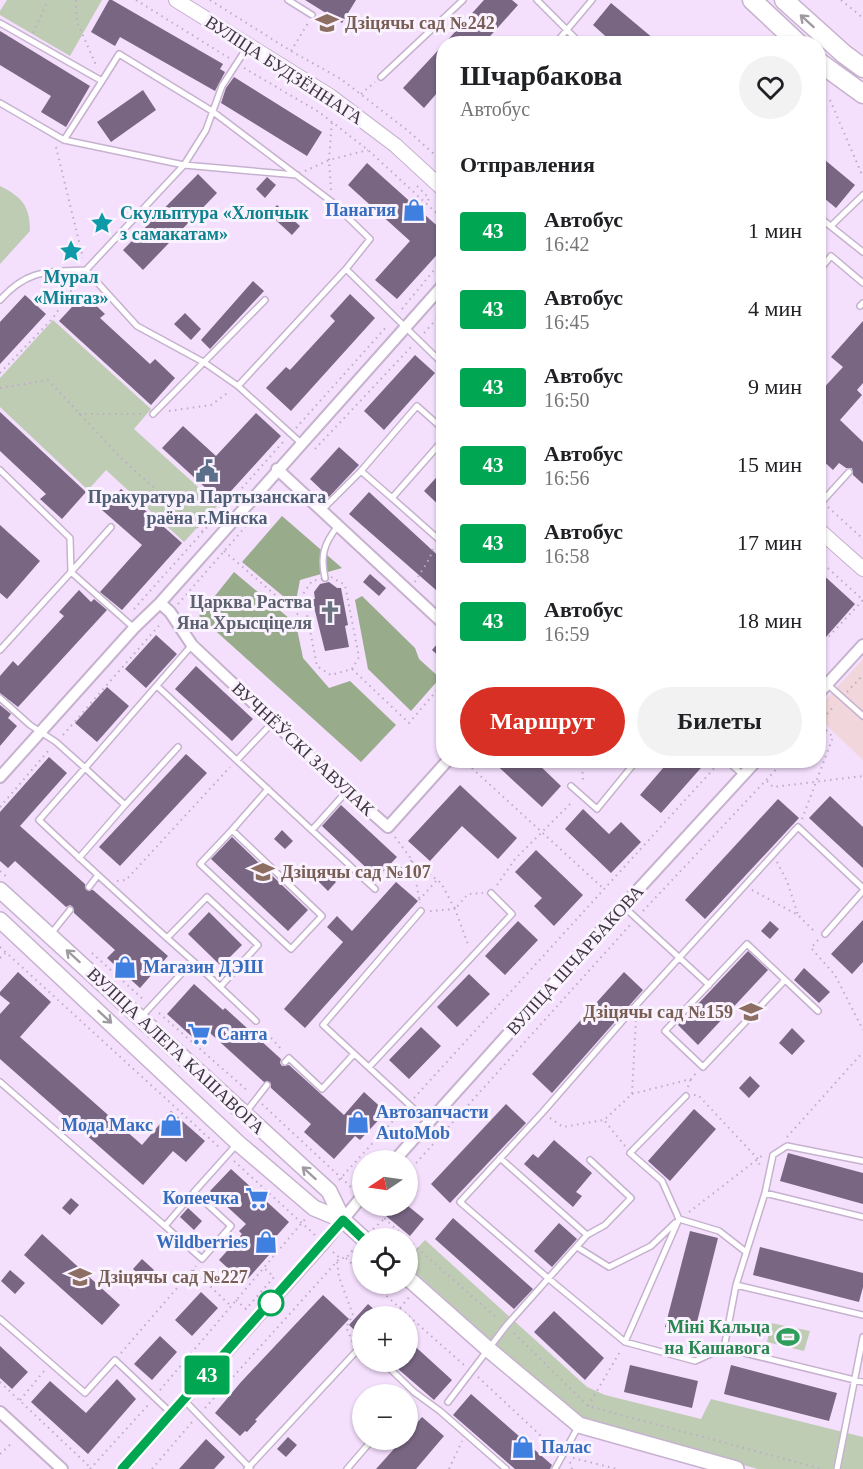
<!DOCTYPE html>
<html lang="ru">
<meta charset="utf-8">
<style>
body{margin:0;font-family:Georgia,serif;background:#f2f2f2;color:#202124;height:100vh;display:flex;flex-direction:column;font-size:22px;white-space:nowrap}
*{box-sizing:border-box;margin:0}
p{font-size:20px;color:#757577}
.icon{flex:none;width:33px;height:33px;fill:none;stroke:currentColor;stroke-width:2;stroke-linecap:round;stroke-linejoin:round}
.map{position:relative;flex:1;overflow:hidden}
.side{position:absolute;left:436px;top:36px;width:390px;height:732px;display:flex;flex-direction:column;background:#fff;border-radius:24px;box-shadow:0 2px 4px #0004}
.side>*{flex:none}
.badge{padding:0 12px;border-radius:4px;font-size:21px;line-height:39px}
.needle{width:39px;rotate:257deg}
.controls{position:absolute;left:352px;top:1150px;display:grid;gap:12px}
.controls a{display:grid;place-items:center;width:66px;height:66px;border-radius:50%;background:#fff;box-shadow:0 2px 4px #0004;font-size:30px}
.map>.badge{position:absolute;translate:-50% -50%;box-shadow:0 0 0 3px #fff}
h2{padding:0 24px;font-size:22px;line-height:54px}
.round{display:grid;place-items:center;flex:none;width:63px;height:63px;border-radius:32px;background:#f2f2f2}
.head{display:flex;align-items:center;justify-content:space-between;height:102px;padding:0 24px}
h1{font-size:28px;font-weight:700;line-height:45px}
.action{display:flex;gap:12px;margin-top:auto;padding:12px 24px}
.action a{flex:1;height:69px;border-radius:36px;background:#d93025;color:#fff;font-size:24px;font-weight:700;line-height:69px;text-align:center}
.action a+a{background:#f2f2f2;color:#202124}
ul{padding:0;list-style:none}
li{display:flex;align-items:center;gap:18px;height:78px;padding:0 24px}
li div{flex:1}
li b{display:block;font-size:22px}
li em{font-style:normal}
li .badge{min-width:66px;font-weight:700;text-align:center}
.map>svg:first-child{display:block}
.medical{fill:#f1d6db}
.green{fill:#beccb4}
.forest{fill:#98ab8b}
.building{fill:#796683}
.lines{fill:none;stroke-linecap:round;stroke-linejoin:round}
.service-casing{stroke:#c6b2ce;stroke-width:8}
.minor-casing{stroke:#c6b2ce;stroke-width:14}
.tertiary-casing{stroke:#c6b2ce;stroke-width:16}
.secondary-casing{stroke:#c6b2ce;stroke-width:18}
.primary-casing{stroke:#c6b2ce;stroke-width:21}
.path{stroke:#bdacc4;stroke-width:2;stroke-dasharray:1.5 4.5;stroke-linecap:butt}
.service{stroke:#fff;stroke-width:5}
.minor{stroke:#fff;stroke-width:10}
.tertiary{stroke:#fff;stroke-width:14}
.secondary{stroke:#fff;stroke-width:15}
.primary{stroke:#fff;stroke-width:18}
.oneway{stroke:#9e9aa0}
.line-casing{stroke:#fff;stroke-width:14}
.line{stroke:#00a651;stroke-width:9}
.stop-dot{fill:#fff;stroke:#00a651;stroke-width:3}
.labels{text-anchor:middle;stroke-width:6;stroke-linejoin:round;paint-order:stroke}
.education-label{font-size:18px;font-weight:bold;fill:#785e54;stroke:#faf2fe;text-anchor:start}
.street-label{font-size:18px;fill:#3e3641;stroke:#faf2fe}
.shop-label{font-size:18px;font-weight:bold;fill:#366cbe;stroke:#faf2fe;text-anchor:end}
.culture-label{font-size:18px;font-weight:bold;fill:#0d838f;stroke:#faf2fe;text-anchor:start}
.service-label{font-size:18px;font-weight:bold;fill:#4e5e75;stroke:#faf2fe}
.worship-label{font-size:18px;font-weight:bold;fill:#5b616d;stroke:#faf2fe;text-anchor:end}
.leisure-label{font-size:18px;font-weight:bold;fill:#27864d;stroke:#faf2fe;text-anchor:end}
</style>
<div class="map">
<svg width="863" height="1469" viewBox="0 0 863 1469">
<rect width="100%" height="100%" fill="#f4dffd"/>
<path class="medical" d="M863 659V760L819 718V707Z"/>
<path class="green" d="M7 0H102L70 56 0 15V11Z
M0 186C22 197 30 206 30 231L0 264Z
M53 320 151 409 134 429 218 505 184 542 106 470 88 490 0 407V378Z
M425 1240 587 1387 605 1395 701 1419 711 1399 863 1437V1469H758L587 1423 577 1417 408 1266V1258Z
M771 1323 810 1331 804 1351 767 1342Z"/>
<path class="forest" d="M282 516 342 568 300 580 295 606 242 562Z
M234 572 296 624 303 658 329 688 350 681 396 725 361 762 199 616Z
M362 596 415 648 419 659 440 678 411 711 368 669 355 600Z"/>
<path class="building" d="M109 0H112L223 64 220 69 225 72 215 91 120 37 115 46 91 32Z
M305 0H356L342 23Z
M484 0H512L518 5 483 44H444Z
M611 3 660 44H614L612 42 593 25Z
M0 31 90 86 66 127 41 112 51 96 0 65Z
M444 44V85L424 108 403 88Z
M234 77 322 132 307 156 221 103 226 88Z
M143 90 156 110 111 142 97 122Z
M819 155 855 185 836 208 819 194Z
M367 163 444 232V247L397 299 375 280 410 241 348 185Z
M198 174 217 193 143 270 123 250Z
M267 177 276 185 265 198 256 189Z
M277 205 300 226 292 235 269 214Z
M253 281 264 291 210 349 201 340Z
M84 294 105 314 100 318 150 364 155 359 175 378 151 405 59 321Z
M350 294 375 318 291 411 266 388 286 367 290 370 335 321 330 316Z
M25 295 46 314 0 364V322Z
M185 313 201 329 191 340 174 324Z
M863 321V383L857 390 862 395 840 420 863 442V484L853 475 852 468H846L839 463 833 470 819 457V393L843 367 831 357Z
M415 355 435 373 384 430 364 411Z
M0 412 86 492 62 519 40 499 46 494 0 451Z
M256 413 281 436 221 502 162 448 183 426 216 456Z
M339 447 359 465 329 497 310 479Z
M444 469V510L424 491Z
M121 489 182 543 122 610 100 592 142 545 102 510Z
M369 492 444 561V597L349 514Z
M0 525 40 561 7 599 0 593Z
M819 571 855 604 819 645Z
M370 574 386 588 379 596 363 582Z
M329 582 337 588H341L348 625 345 626 349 647 325 651 312 599H315L314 592 320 584Z
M79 590 91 602 94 599 107 610 18 707 0 693V676L13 661 18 666 64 616 59 612Z
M156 635 177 654 146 688 125 669Z
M444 636V661L432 650Z
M196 666 253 719 232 741 175 689Z
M107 687 129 706 97 742 75 723Z
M0 705 11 714 8 718 17 726 0 746Z
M186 754 207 773 120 866 99 847Z
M49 757 67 773 20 826 85 884 86 890H93L168 956 140 988 107 958 115 950 74 913 73 907 70 905 66 907 15 861 8 868 0 861V812Z
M491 760H534L561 786 542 807Z
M670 760H708L661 813 640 795Z
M460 785 517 838 498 859 462 826 430 861 408 841Z
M830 796 863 827V868L809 818Z
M778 799 799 818 705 919 685 900Z
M341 805 397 857 377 878 322 826Z
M583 809 609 834 621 822 641 842 611 873 565 829Z
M282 830 293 841 285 849 274 839Z
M232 837 308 910 288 931 211 859Z
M536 850 583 895 554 926 534 906 542 898 515 872Z
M325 872 336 882 328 891 317 880Z
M396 882 418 901 305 1028 284 1009 343 942 327 927 337 916 352 931Z
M209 912 242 945 221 966 188 934Z
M863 920V962L852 974 831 954Z
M518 921 538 940 505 975 485 956Z
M770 921 779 929 770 939 761 931Z
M748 951 768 970 698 1045 678 1025Z
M804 968 830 992 819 1003 794 980Z
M18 972 51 1002 20 1037 142 1145 171 1111 205 1141 186 1162 173 1151 143 1185 0 1059V1014L10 1003 0 995V992Z
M624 972 643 990 552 1093 532 1074Z
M469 974 490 994 457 1027 437 1007Z
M194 984 223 1010 225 1008 281 1059 280 1063 282 1066 289 1065 344 1115 364 1092 386 1112 360 1140 355 1136 334 1159 304 1132 311 1124 271 1088 270 1082H264L210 1033 200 1044 167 1014Z
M421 1027 441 1046 409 1079 389 1060Z
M792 1028 805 1041 792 1055 779 1043Z
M750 1076 760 1086 749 1098 739 1088Z
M506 1104 526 1123 450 1203 431 1184Z
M694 1109 716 1129 670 1181 648 1161Z
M554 1140 592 1173 576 1192 582 1196 573 1207 524 1164 533 1154 538 1158Z
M788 1153 863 1173V1204L780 1181Z
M231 1169 289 1222 264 1250 269 1255 244 1283 219 1260 242 1234 239 1231 246 1224 210 1191Z
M71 1198 79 1205 70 1215 62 1208Z
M394 1206H408L424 1219 410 1236 386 1216Z
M188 1208 202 1221 194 1230 180 1217Z
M453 1218 533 1289 514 1309 435 1239Z
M559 1223 577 1239 552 1267 534 1251Z
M690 1231 718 1238 694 1334 665 1327Z
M42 1234 120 1305 102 1325 24 1255Z
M760 1247 863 1273V1287L859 1302 753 1275Z
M142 1259 154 1270 145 1280 133 1269Z
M10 1270 25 1283 15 1294 1 1281Z
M201 1292 218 1308 192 1336 175 1320Z
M323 1295 349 1319 255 1420 257 1421 247 1432 245 1431 240 1436 215 1413 241 1382Z
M368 1304 383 1317H363V1338L349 1325Z
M554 1311 604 1358 585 1380 534 1332Z
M160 1336 177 1352 152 1380 134 1364Z
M408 1340 452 1380 434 1400 390 1362H408Z
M0 1346 28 1372 12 1389 0 1378Z
M630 1365 698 1381 692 1408 624 1392Z
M731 1365 837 1393 829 1421 724 1394Z
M117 1379 136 1399 88 1454 31 1402 50 1381 86 1413Z
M471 1394 552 1465 550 1469H515L453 1415Z
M422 1417 444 1436 416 1469H376L402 1440H408V1433Z
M288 1437 297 1445 286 1457 277 1449Z
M206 1439 225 1457 214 1469H179Z"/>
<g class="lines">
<g class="service-casing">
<path id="service" d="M288 0 312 15
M537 0 581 44
M0 23 102 81 119 54 212 111 332 202 370 239 346 269 238 386
M555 44 592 0
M381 77 463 0
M0 103 64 140 102 81
M64 140 184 165 297 175
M819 217 863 252
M832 225 863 195
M346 269 444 365
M86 270 184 165 206 130 222 86 248 46
M819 271 831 256 863 283
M0 300C28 269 47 272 86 270L137 326 205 363 238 386 301 443
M860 306 863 303
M153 414 265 300
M444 439 392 498 444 544
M0 470 70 538 71 572 0 650
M392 498 361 471 417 406 444 430
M819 505 849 472
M322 510 361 471
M111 527 71 572 134 628
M325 578C320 556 324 543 338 526
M827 684 863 716
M157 686 375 889
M0 698 30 725 56 742 85 768 192 645
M237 760 273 722
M726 760 743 775
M571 786 597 809 637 760
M125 805 178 747
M234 828 200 864 291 949 322 916 232 830 268 789
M312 830 347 791
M79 858 125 805 85 768 39 820C81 860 124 899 167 938
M89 887 98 875
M863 888 798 827 638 1003 542 1113 460 1202 549 1279 625 1342 695 1361 724 1348 863 1382
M623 906 709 985
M421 911 323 1025 428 1122
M825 934 863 891
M50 935 70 910
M785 980 703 1067 665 1031 747 944 818 1011
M220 987 256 1021
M142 1016 193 961 167 938 207 897 258 945 220 987 193 961
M285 1062 289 1058 322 1089 354 1054
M369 1067 512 914 491 893
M0 1082 165 1226
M686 1096 630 1153 662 1181 679 1219 719 1231 746 1252
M246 1112 267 1085
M194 1192 165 1226 202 1259 231 1226 194 1192 237 1144
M765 1193 773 1155 787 1146 863 1161
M863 1217 765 1193 736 1285 863 1315
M587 1235 605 1225 631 1198 590 1160
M577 1247 609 1267 651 1246 675 1223
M0 1319 85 1393 115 1360 171 1413
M625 1342 679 1219
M724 1348 736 1285
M383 1362 414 1392 440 1411 506 1469
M185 1401 250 1468
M448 1402 506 1326 587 1235 500 1158
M247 1469 363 1344
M347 1469 372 1440
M555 1469 578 1427
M837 1469 863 1337"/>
</g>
<g class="minor-casing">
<path id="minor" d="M277 469 444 624
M160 603 170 612 192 645 347 791 388 827 448 760
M819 693 863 645
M0 777 134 628 160 603 444 284
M394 1161 623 906 757 760
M0 1412 62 1469
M122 1469 324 1243 363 1195"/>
</g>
<g class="tertiary-casing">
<path id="tertiary" d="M176 0 330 96 395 145 444 190
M819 530 863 569"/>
</g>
<g class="secondary-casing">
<path id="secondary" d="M0 890 329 1191 343 1220 364 1239
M0 920 238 1143 314 1208 343 1220
M408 1278 488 1349 579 1425 736 1469"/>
</g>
<g class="primary-casing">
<path id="primary" d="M752 0 799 44
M784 0 844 54 863 68
M819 62 863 94"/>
</g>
<path class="path" d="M76 0 77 22 96 65
M136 0 229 58
M210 0 291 51 341 79 407 130 444 163
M841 0 863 18
M33 33 48 0
M291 51 308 23
M244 68 319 112 368 150 444 220
M361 94 375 82
M830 100 863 177
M56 147 83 258
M305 171 329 160 368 150
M417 186 429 198 427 204
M331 190 329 160 332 121
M402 309 444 258
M424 333 444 311
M0 373 53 318 79 279
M0 388 48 380 121 458 204 533
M169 411 211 405 230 391
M79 414H143
M296 428 388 325
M315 449 412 346
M828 507 863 539
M224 551 309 624
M819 560 863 600 819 647
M331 577 345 585 359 657 352 669 331 675 317 666 303 594 312 581Z
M415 582C421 571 431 559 433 548
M178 604 247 525
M134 609 284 441
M352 669 409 723 444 682
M847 692 863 675
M819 723 835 705
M63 735 162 622
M463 760 604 889
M582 760 583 783
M767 781 773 787 863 776
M0 807 49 750
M802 819 833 737 819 723
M395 837 412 860 420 903
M777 862 787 881 798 915
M0 871 7 877
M117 881 126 880 230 767
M382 883 412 860 441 883 455 909 468 894 483 893
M497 885 515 859 573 801
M752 890 798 915 816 933
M419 900 437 880
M430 911 455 909 469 947
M643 911 785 760
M818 940 811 948 835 975 863 1030
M0 947 221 1149
M92 953 145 1001
M0 958 6 952
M159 1013 249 1092
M263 1029 283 1051
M688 1087 691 1079
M632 1094 691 1079 697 1072
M694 1095H698L758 1159 760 1167
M414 1098 717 765
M262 1104 352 1188
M550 1118 563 1127 604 1120
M787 1137 863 1052
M625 1146 604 1120 632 1094 636 1019
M234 1161 316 1236
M408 1172 631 924
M339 1180 402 1111
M371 1206 407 1239
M689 1212 763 1155
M373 1229 384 1219
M408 1240 498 1319
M333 1252 340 1258
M346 1258 363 1275
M337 1262 339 1277 353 1315 346 1327 353 1343
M193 1270 231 1306
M373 1284 465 1366
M236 1300 246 1309 274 1277 264 1268
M400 1308 410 1296
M514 1333 588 1406 822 1469
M121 1353 196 1266
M478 1377 555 1449
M0 1382 91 1468
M160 1390 306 1218
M20 1400 45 1370
M588 1406 621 1350
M205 1408 340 1258H346L354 1249
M0 1454 13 1442
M573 1458 617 1469
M570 1462 572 1469
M90 1469 149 1404
M152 1469 193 1421
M449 1469 462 1441"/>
<use href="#service" class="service"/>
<use href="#minor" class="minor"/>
<use href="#tertiary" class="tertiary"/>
<use href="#secondary" class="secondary"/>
<use href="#primary" class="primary"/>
</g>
<defs><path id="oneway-shaft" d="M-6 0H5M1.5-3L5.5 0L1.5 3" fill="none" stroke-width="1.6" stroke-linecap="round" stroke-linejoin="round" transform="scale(1.5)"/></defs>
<g class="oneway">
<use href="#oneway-shaft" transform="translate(807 21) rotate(-138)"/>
<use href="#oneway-shaft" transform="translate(73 956) rotate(-138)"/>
<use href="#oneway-shaft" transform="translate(105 1017) rotate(43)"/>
<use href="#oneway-shaft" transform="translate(309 1173) rotate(-138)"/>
</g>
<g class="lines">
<g class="line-casing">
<path id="line" d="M122 1469 343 1220 363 1239"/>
</g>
<use href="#line" class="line"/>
</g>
<defs>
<g id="school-bare" transform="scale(1.8)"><path d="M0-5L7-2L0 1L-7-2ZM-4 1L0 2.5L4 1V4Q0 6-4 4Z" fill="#8d6e63" stroke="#faf2fe" stroke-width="2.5" paint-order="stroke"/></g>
<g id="shop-bare" transform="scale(1.8)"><path d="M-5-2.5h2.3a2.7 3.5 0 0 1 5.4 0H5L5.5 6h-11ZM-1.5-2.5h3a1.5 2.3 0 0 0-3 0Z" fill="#3f7fe0" stroke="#faf2fe" stroke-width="2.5" paint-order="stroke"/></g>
<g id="sight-bare" transform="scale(1.8)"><path d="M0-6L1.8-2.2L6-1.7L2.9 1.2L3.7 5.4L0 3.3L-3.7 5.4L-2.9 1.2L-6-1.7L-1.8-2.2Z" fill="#0f9aa8" stroke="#faf2fe" stroke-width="2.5" paint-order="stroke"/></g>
<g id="civic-bare" transform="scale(1.8)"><path d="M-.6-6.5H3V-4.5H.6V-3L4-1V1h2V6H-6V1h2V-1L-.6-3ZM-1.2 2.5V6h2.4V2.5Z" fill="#5c6f8a" stroke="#faf2fe" stroke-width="2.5" paint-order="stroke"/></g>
<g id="church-bare" transform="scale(1.8)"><path d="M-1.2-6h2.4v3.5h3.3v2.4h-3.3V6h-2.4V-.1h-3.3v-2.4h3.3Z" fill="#6b7280" stroke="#faf2fe" stroke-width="2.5" paint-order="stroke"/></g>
<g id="supermarket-bare" transform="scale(1.8)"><path d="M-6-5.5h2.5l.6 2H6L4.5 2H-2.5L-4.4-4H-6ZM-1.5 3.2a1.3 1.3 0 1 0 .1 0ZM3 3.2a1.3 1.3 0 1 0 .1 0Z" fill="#3f7fe0" stroke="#faf2fe" stroke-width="2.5" paint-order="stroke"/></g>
<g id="stadium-bare" transform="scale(1.8)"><path d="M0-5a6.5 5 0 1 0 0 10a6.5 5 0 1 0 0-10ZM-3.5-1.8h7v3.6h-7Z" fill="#2e9e5b" stroke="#faf2fe" stroke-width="2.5" paint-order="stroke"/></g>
</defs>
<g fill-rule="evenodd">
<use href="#school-bare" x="327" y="23"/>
<use href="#shop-bare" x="414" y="210"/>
<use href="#sight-bare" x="102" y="223"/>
<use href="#sight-bare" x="71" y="251"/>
<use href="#civic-bare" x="207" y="471"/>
<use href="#church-bare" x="330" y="612"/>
<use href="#school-bare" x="263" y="872"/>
<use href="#shop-bare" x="125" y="967"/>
<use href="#school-bare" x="751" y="1012"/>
<use href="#supermarket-bare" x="199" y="1034"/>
<use href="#shop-bare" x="358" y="1122"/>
<use href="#shop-bare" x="171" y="1125"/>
<use href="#supermarket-bare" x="257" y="1198"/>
<use href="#shop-bare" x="266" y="1242"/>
<use href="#school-bare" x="80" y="1277"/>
<use href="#stadium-bare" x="788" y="1337"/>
<use href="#shop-bare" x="523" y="1447"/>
</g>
<circle class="stop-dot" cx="271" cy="1303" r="12"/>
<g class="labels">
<g class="education-label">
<text x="345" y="29">Дзіцячы сад №242</text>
<text x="281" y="878">Дзіцячы сад №107</text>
<text x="733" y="1018" text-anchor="end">Дзіцячы сад №159</text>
<text x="98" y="1283">Дзіцячы сад №227</text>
</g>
<g class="street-label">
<text transform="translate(284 70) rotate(33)" y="6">ВУЛІЦА БУДЗЁННАГА</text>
<text transform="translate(303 749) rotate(43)" y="6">ВУЧНЁЎСКІ ЗАВУЛАК</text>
<text transform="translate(575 960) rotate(-48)" y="6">ВУЛІЦА ШЧАРБАКОВА</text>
<text transform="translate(176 1051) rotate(43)" y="6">ВУЛІЦА АЛЕГА КАШАВОГА</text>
</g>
<g class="shop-label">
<text x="396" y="216">Панагия</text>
<text x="143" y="973" text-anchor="start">Магазин ДЭШ</text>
<text x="217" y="1040" text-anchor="start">Санта</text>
<text x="376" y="1118" text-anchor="start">Автозапчасти<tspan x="376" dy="21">AutoMob</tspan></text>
<text x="153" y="1131">Мода Макс</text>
<text x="239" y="1204">Копеечка</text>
<text x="248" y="1248">Wildberries</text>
<text x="541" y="1453" text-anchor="start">Палас</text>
</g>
<g class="culture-label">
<text x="120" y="219">Скульптура «Хлопчык<tspan x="120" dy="21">з самакатам»</tspan></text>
<text x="71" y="283" text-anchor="middle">Мурал<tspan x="71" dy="21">«Мінгаз»</tspan></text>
</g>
<g class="service-label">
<text x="207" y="503">Пракуратура Партызанскага<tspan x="207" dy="21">раёна г.Мінска</tspan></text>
</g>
<g class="worship-label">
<text x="312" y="608">Царква Раства<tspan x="312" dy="21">Яна Хрысціцеля</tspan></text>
</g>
<g class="leisure-label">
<text x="770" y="1333">Міні Кальца<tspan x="770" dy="21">на Кашавога</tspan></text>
</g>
</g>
</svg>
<div class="controls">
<a><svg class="needle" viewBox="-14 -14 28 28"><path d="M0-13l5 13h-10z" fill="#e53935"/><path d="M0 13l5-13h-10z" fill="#757577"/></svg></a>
<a><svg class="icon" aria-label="locate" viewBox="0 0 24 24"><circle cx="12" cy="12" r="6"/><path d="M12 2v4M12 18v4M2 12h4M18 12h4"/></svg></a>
<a>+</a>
<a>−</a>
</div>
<b class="badge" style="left:207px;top:1375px;background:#00a651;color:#fff">43</b>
<section class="side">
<div class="head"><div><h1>Шчарбакова</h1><p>Автобус</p></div><a class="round"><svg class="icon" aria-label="heart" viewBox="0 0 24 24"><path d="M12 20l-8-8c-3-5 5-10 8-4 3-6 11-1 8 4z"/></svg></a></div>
<h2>Отправления</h2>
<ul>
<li><span class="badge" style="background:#00a651;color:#fff">43</span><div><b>Автобус</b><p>16:42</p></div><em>1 мин</em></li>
<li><span class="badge" style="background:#00a651;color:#fff">43</span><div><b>Автобус</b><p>16:45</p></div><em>4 мин</em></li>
<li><span class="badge" style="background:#00a651;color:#fff">43</span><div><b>Автобус</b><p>16:50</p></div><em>9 мин</em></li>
<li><span class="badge" style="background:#00a651;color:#fff">43</span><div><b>Автобус</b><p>16:56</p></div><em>15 мин</em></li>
<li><span class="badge" style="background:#00a651;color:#fff">43</span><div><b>Автобус</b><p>16:58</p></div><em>17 мин</em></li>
<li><span class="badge" style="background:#00a651;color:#fff">43</span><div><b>Автобус</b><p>16:59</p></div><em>18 мин</em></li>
</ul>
<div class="action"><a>Маршрут</a><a>Билеты</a></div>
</section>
</div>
